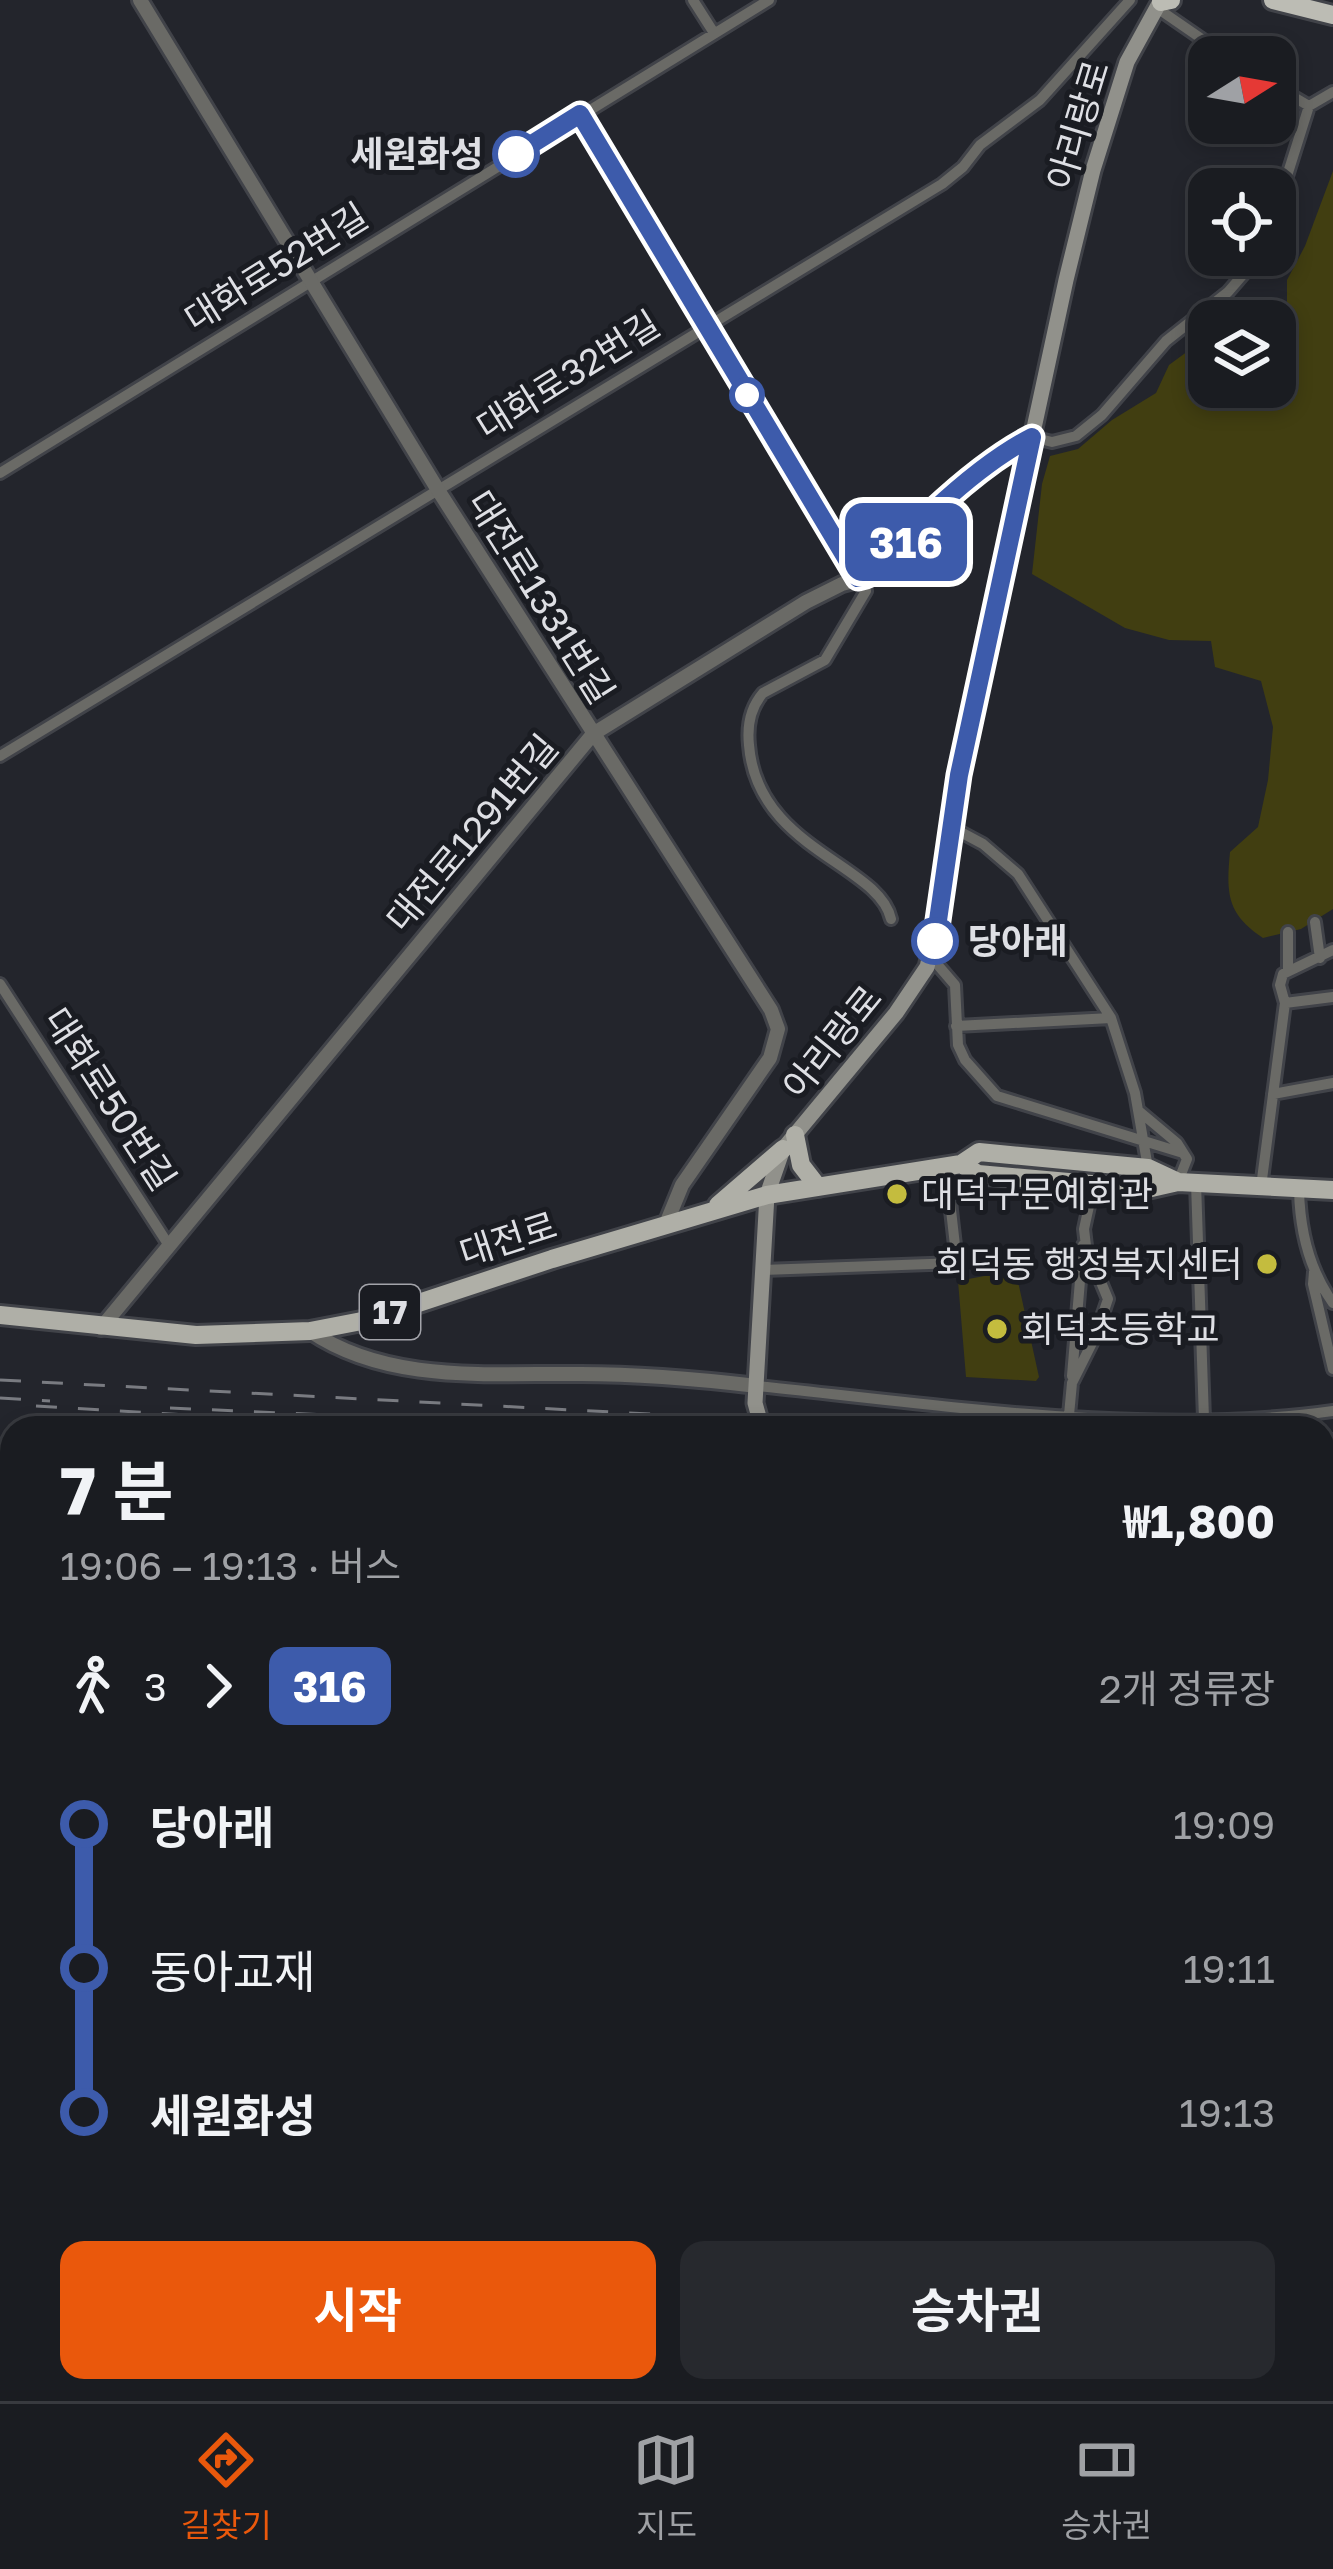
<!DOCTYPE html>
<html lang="ko">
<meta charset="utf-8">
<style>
body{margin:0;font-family:"Golos Text","Noto Sans KR",sans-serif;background:#27292e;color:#f1f3f6;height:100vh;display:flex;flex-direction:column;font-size:45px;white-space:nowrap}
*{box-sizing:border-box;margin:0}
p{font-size:39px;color:#9fa1a5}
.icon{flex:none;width:66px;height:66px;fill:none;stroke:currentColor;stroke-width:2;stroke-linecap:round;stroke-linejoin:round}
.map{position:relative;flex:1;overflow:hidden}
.sheet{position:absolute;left:0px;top:1416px;width:1335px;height:987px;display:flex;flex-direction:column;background:#1a1c21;border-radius:36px 36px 0 0;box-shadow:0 6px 18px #0003,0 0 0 3px #383a3f}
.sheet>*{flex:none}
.badge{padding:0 24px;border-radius:18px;font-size:42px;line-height:78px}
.needle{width:78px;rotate:79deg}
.buttons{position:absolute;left:1188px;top:36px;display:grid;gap:24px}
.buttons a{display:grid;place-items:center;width:108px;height:108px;border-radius:24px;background:#1a1c21;box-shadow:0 6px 18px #0003,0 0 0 3px #383a3f;font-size:60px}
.map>.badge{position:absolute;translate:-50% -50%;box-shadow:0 0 0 6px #fff}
.legs{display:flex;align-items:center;gap:18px;height:132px;padding:0 60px;font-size:39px}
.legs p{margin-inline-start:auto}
.headline{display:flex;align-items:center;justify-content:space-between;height:204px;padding:0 60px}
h1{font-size:66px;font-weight:700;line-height:90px}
.action{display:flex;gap:24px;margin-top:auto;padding:24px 60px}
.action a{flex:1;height:138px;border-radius:24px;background:#ea580c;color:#fff;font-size:48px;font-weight:700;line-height:138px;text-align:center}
.action a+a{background:#27292e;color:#f1f3f6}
ul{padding:0 60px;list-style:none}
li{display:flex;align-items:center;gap:42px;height:144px;font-size:45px}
li i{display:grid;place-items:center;width:18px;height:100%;margin:0 15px;background:currentColor}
li i::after{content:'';width:30px;height:30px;margin:-15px;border:9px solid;border-radius:50%;background:#1a1c21}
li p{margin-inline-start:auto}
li:first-child i{background:linear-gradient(#0000 50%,currentColor 0)}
li:last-child i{background:linear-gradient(currentColor 50%,#0000 0)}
.menu{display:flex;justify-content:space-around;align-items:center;height:168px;border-top:3px solid #383a3f;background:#1a1c21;font-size:33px;color:#9fa1a5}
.menu a{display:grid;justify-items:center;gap:6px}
.menu .current{color:#ea580c}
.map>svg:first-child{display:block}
.green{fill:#413e11}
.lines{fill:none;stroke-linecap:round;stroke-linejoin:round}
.minor-casing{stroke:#414349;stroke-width:16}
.tertiary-casing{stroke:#414349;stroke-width:20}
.secondary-casing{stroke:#414349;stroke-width:21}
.primary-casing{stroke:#414349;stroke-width:24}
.trunk-casing{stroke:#414349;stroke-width:24}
.motorway-casing{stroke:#414349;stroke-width:27}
.minor{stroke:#6a6a66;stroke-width:10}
.tertiary{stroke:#6a6a66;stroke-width:14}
.secondary{stroke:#91918b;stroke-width:15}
.primary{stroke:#afafa7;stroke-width:18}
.trunk{stroke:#bcbcb4;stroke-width:18}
.motorway{stroke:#cacac1;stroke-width:21}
.rail{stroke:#797b81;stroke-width:3;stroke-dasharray:21 21;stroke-linecap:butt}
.line-1-casing{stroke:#fff;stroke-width:27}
.line-1{stroke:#3d5bab;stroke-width:18}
.stop-1-dot{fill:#fff;stroke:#3d5bab;stroke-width:6}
.poi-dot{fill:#c4bc3e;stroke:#1a1c22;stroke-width:4.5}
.labels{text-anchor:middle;stroke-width:10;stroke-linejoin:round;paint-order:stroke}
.shield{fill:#1a1c22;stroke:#a3a4aa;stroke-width:3}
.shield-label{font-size:33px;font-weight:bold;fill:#dedfe4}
.street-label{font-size:36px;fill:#dedfe4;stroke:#1a1c22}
.stop-label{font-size:36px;font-weight:bold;fill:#dedfe4;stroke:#1a1c22;text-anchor:end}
.poi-label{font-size:36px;fill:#dedfe4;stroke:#1a1c22;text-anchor:start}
</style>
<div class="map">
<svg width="1333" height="2401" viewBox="0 0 1333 2401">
<rect width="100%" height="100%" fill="#23252c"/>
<path class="green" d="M1333 171V909L1301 929 1263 938C1227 914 1226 894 1230 852L1258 827 1268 780 1273 727 1261 681 1215 667 1211 641 1169 640 1125 628 1032 574 1042 484 1050 456 1078 449 1112 420 1156 393 1169 365 1207 337 1209 387H1275V330L1287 328V280L1305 246Z
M1000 1273 1017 1277 1039 1377 1036 1381 966 1377 958 1281Z
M12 2191V2292L5 2296 0 2284V2197Z
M20 2391H86L71 2401H24Z"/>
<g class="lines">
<g class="minor-casing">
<path id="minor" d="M693 0 714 33
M1157 8 1228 57
M1275 86 1309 106 1333 92
M581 114 866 591 825 660 763 693C750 708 747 726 749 745 757 849 879 864 891 919
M1275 214 1309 106
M1032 437 1052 442 1076 436 1102 415 1166 341 1228 292 1260 255
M0 473 769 0
M0 756 942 184 963 167 980 145 1040 100 1130 0
M953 828 983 844 1018 874 1111 1018 1135 1093 1148 1168
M1315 922 1320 958
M930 956 955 985 958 1045 965 1060 997 1096 1183 1153
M1288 970V932
M0 984 170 1247
M1285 1003 1280 985 1283 974 1333 950
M956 1026 1111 1018
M1273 1094 1333 1083
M1140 1112 1177 1143 1187 1159 1178 1182
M1196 1183 1204 1419
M1261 1187 1285 1003 1333 997
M1299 1190C1300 1230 1310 1271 1333 1303
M763 1270 957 1263 946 1166
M1314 1272 1313 1284 1333 1369
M1072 1376 1083 1245
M757 1386C942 1405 1149 1437 1333 1411
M1069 1415 1072 1383 1095 1337 1108 1299 1086 1246 1084 1229 1094 1183
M1323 2144 1333 2135
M0 2358 12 2353
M87 2401 98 2396
M878 2401 882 2391
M1084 2401 1092 2391"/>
</g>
<g class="tertiary-casing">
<path id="tertiary" d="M140 0 438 490 771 1010 778 1029 770 1058 682 1185 666 1224
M101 1328 593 734 806 602 842 584 879 574 930 515 978 472 1032 437
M310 1331C388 1384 490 1373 581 1374 640 1374 698 1379 757 1386"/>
</g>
<g class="secondary-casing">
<path id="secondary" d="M762 1428 755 1403 767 1195 783 1149 896 1013 927 967 942 906 959 775 1066 280 1093 170 1127 62 1161 0
M0 1747 12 1746
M1323 2026 1333 2021
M1323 2047 1333 2042
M0 2372 13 2401
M597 2391 600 2401
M496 2401 518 2391"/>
</g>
<g class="primary-casing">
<path id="primary" d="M795 1135 801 1165 818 1187
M961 1164 978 1174 1147 1189 1178 1182 1333 1190
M718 1205 783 1149
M0 1315 196 1335 310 1331 367 1320 552 1259 767 1195 961 1164 979 1152 1148 1168 1178 1182"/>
</g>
<g class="trunk-casing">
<path id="trunk" d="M1273 0 1333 15
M1161 2 1171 0"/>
</g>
<g class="motorway-casing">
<path id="motorway" d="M1323 2280 1333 2272
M1323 2306 1333 2297
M1213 2401 1221 2391
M1236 2401 1245 2391"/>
</g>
<use href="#minor" class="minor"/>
<use href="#tertiary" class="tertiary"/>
<use href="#secondary" class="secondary"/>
<use href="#primary" class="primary"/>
<use href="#trunk" class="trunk"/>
<use href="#motorway" class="motorway"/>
<path class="rail" d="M0 1380 917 1428
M0 1398 50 1401
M36 1406 186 1415
M170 1408 440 1420
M1323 1435 1333 1434
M1323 1618 1333 1615
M0 1675 12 1676"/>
</g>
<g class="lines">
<g class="line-1-casing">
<path id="line-1" d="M516 154 580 114 858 578C894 571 908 535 933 511 963 483 995 456 1032 437L959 775 935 941"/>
</g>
<use href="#line-1" class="line-1"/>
</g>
<g class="stop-1-dot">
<circle cx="516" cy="154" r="21"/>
<circle cx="747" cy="395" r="15"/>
<circle cx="935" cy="941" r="21"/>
</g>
<g class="poi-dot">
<circle cx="897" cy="1194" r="12"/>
<circle cx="1267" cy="1264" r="12"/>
<circle cx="997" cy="1329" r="12"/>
</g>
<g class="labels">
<rect class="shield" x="360" y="1285" width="60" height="54" rx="9"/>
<g class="shield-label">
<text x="390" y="1324">17</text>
</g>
<g class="street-label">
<text transform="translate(1078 125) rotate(-73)" y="13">아리랑로</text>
<text transform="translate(276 267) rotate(-32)" y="13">대화로52번길</text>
<text transform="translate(568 375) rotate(-32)" y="13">대화로32번길</text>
<text transform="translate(541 597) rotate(58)" y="13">대전로1331번길</text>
<text transform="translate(472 833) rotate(-50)" y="13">대전로1291번길</text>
<text transform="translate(832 1042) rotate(-51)" y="13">아리랑로</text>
<text transform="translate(110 1099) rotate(57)" y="13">대화로50번길</text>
<text transform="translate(508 1239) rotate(-18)" y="13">대전로</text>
</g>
<g class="stop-label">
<text x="483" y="167">세원화성</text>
<text x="968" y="954" text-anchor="start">당아래</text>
</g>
<g class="poi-label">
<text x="921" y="1207">대덕구문예회관</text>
<text x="1243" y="1277" text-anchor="end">회덕동 행정복지센터</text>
<text x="1021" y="1342">회덕초등학교</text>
</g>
</g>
</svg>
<div class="buttons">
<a><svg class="needle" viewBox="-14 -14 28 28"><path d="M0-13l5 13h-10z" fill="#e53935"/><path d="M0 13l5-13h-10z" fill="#9fa1a5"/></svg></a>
<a><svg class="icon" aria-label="locate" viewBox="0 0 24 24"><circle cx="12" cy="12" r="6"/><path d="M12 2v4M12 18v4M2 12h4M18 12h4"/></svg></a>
<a><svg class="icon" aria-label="layers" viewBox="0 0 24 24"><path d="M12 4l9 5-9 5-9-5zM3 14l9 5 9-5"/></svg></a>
</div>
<b class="badge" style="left:906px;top:542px;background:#3d5bab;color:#fff">316</b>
<section class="sheet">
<div class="headline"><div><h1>7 분</h1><p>19:06 – 19:13 · 버스</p></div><b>₩1,800</b></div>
<div class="legs"><svg class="icon" aria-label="walk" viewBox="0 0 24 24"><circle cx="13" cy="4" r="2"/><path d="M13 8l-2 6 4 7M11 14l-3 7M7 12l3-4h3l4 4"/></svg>3<svg class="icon" aria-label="forward" viewBox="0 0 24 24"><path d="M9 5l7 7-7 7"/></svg><b class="badge" style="background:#3d5bab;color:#fff">316</b><p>2개 정류장</p></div>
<ul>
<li><i style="color:#3d5bab"></i><b>당아래</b><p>19:09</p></li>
<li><i style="color:#3d5bab"></i><span>동아교재</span><p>19:11</p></li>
<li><i style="color:#3d5bab"></i><b>세원화성</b><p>19:13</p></li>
</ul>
<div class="action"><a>시작</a><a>승차권</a></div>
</section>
</div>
<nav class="menu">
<a class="current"><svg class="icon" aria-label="directions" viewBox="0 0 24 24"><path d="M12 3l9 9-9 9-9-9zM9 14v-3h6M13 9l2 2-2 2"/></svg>길찾기</a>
<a><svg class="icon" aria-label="map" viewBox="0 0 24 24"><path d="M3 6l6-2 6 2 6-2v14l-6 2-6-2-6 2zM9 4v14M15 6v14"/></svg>지도</a>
<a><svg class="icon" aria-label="tickets" viewBox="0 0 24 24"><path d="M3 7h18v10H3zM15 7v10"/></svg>승차권</a>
</nav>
